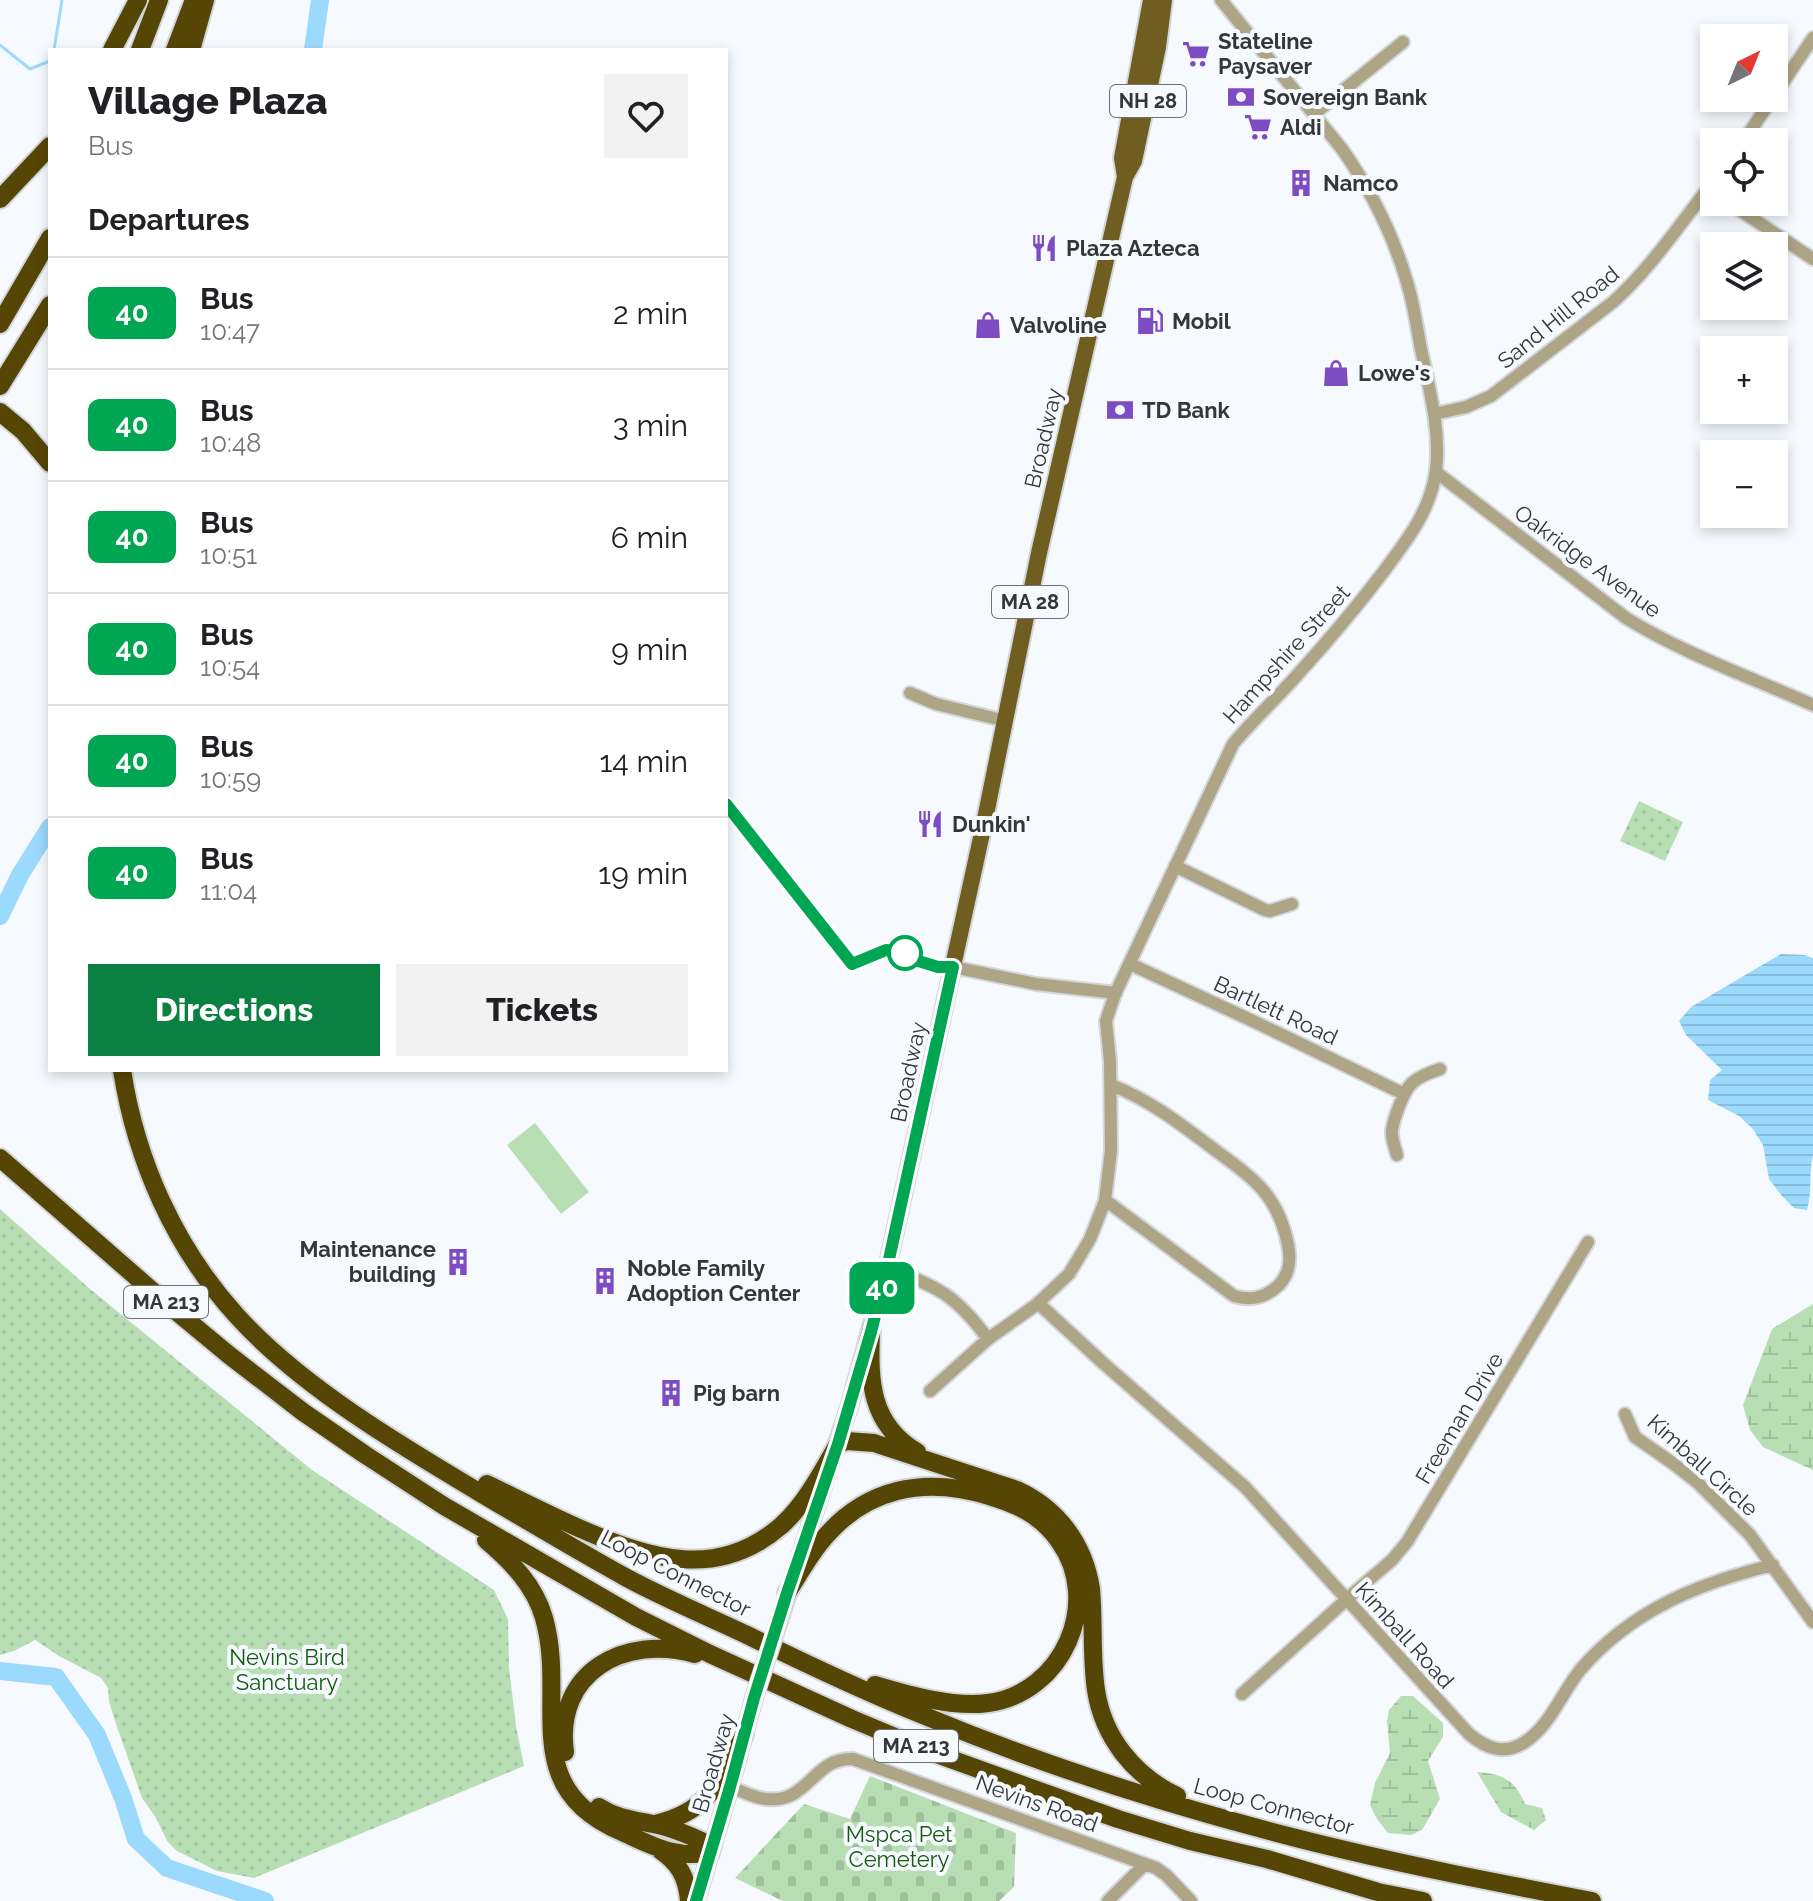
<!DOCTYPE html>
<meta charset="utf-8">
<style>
body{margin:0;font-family:Raleway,sans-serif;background:#f2f2f2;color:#202124;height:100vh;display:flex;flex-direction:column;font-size:30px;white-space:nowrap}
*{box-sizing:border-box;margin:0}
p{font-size:26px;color:#757577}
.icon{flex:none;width:44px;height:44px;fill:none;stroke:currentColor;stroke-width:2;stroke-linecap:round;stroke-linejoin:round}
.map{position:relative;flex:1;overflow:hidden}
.side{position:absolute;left:48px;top:48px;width:680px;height:1024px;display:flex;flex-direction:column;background:#fff;border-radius:0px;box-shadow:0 4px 12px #0003}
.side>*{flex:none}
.badge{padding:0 16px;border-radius:12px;font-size:28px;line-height:52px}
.needle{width:52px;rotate:43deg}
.tools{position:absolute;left:1700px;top:24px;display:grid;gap:16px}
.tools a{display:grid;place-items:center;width:88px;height:88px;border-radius:0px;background:#fff;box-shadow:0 4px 12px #0003;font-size:40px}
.map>.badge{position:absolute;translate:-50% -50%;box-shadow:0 0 0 4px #fff}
h2{padding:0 40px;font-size:30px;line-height:72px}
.round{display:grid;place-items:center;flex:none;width:84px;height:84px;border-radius:0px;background:#f2f2f2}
.overview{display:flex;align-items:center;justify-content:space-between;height:136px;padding:0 40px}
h1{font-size:38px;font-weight:800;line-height:60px}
.button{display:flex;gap:16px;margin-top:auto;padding:16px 40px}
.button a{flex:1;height:92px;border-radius:0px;background:#0b8043;color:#fff;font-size:32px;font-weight:800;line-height:92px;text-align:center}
.button a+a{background:#f2f2f2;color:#202124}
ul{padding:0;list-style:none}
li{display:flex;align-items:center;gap:24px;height:112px;padding:0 40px;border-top:2px solid #e0e0e0}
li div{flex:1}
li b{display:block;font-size:30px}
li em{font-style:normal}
li .badge{min-width:88px;font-weight:700;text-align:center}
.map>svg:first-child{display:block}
.wetland{fill:url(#wetland-marsh)}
.cemetery{fill:url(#cemetery-stones)}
.park{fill:url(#park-dots)}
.garden{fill:#b8dfb4}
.water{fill:url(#water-rules)}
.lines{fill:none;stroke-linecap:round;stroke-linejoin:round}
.stream{stroke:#9cdafd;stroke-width:3}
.river{stroke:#9cdafd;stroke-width:18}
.minor-casing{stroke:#d3d7db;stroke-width:16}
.major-casing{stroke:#d3d7db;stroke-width:20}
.highway-casing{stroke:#d3d7db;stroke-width:22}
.minor{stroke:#aea586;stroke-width:12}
.major{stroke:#6f5e1f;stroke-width:16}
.highway{stroke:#564605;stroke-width:18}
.major-bridge-casing{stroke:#d3d7db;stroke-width:20;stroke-linecap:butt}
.major-bridge{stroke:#6f5e1f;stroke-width:16}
.line-casing{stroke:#fff;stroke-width:18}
.line{stroke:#00a651;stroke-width:12}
.stop-dot{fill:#fff;stroke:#00a651;stroke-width:4}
.labels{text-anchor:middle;stroke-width:8;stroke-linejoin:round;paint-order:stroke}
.shield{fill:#f6fafe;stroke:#6e7274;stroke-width:2}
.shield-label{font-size:20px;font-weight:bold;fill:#343739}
.poi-label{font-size:22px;font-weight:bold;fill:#343739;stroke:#f6fafe;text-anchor:start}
.street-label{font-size:22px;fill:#343739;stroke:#f6fafe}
.park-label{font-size:22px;fill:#135c0e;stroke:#f6fafe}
</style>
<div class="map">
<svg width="1813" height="1901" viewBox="0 0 1813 1901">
<defs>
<pattern id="wetland-marsh" width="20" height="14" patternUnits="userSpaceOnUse" patternTransform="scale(2)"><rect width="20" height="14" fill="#b8dfb4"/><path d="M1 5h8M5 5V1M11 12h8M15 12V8" fill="none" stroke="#9fc09c"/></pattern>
<pattern id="cemetery-stones" width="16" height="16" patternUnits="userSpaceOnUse" patternTransform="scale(2)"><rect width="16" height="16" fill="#b8dfb4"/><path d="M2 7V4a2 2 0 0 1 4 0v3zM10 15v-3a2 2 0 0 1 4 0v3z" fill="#9fc09c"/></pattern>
<pattern id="park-dots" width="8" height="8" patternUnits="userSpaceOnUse" patternTransform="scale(2)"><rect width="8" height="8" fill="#b8dfb4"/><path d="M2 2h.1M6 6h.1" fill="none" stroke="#9fc09c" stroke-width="1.8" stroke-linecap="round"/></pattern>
<pattern id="water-rules" width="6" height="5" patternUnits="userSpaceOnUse" patternTransform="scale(2)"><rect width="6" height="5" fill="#9cdafd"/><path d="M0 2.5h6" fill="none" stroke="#87bcda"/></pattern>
</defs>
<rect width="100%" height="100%" fill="#f6fafe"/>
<path class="wetland" d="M1813 1304V1470L1763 1447 1750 1430 1743 1405 1772 1329Z
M1401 1696H1413L1443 1723V1737L1428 1761 1440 1799 1422 1830 1411 1835 1388 1833 1377 1819 1370 1805 1375 1783 1390 1753 1387 1722 1389 1710Z
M1477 1772C1503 1774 1515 1780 1525 1804L1542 1808 1546 1820 1534 1830 1501 1812Z"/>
<path class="cemetery" d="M870 1776 1016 1833 1014 1887 999 1901H783L735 1878 804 1804 850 1819Z"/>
<path class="park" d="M1639 801 1683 822 1665 861 1620 841Z
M0 1209 90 1289 312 1470 494 1590 508 1619 509 1667 516 1726 524 1766 254 1878 217 1871 177 1851 167 1841 156 1818 142 1798 118 1730 109 1702 108 1688 101 1678 59 1656 35 1640 14 1651 0 1655Z"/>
<path class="garden" d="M535 1123 589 1192 561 1214 507 1145Z"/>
<path class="water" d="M1781 954 1804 955 1813 958V1155C1808 1176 1813 1189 1807 1210L1794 1208 1782 1196 1769 1179 1763 1145 1752 1128 1739 1116 1708 1100 1710 1080 1722 1070 1686 1035 1679 1021 1691 1007Z"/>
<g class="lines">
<path class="stream" d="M0 45 30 69 50 61
M54 50 62 0"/>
<path class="river" d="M313 50 320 0
M0 916 20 875 50 827
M0 1671 56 1677 97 1735 123 1798 136 1839 167 1868 265 1901"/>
<g class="minor-casing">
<path id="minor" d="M1314 114 1403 42
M1743 142 1813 38
M1728 202 1813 259
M1434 414 1466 407 1491 396 1613 302C1652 267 1681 222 1714 181
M1436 472 1626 618C1684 654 1750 677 1813 705
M910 693 936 704 1006 721
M1175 866 1265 910 1270 911 1292 904
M1130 964 1253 1021 1404 1094
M953 967 1036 984 1116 993
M1397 1155C1395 1147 1391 1139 1392 1130 1394 1118 1403 1092 1412 1083 1420 1076 1431 1072 1440 1069
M1105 1200 1234 1296C1251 1301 1265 1298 1279 1285 1290 1273 1291 1260 1288 1245 1284 1225 1276 1205 1262 1189 1249 1174 1231 1162 1215 1150 1182 1125 1150 1100 1111 1085
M887 1268C937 1286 956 1295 988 1339
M1038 1303 1103 1363 1245 1487 1469 1734C1486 1748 1504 1756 1525 1742 1550 1726 1562 1692 1581 1669 1632 1610 1699 1583 1773 1565
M930 1391 988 1339 1036 1305 1069 1274 1090 1239 1105 1201 1111 1150 1110 1061 1106 1021 1115 994 1233 744C1254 719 1278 697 1299 673 1328 641 1355 609 1381 575 1405 543 1431 511 1436 470 1441 428 1428 385 1420 344 1416 322 1413 300 1406 279 1392 232 1370 189 1342 149L1221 0
M1625 1414 1635 1437 1671 1462 1698 1483 1750 1535 1813 1622
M1242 1694 1356 1591 1392 1560 1407 1542 1588 1242
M730 1787C742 1791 754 1798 766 1799 809 1804 813 1757 853 1759L1156 1868 1166 1875 1191 1901
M1108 1901 1145 1864"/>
</g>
<g class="major-casing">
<path id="major" d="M1125 177 1122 158 1151 0
M777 1627 850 1404 886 1273 984 824 1039 553 1125 177 1134 161 1158 47 1164 0
M696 1901 730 1787 754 1698"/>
</g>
<g class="highway-casing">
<path id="highway" d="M112 50 138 0
M140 50 159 0
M175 50 194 0
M191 50 205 0
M0 199 50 146
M0 324 50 238
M0 386 50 305
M0 412 23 431 50 463
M122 1070C136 1161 175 1248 237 1316 306 1392 415 1454 504 1507 545 1531 585 1555 627 1578 666 1599 707 1616 747 1635 806 1664 865 1692 925 1716 1045 1766 1171 1806 1296 1838 1394 1863 1493 1882 1592 1901
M0 1158 165 1302 229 1355 303 1412 364 1454 444 1506 636 1617 710 1654 852 1719 931 1752 1028 1787 1118 1819 1190 1841 1267 1859 1378 1892 1423 1901
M871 1332C869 1381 870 1424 917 1452
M487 1484C518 1499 549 1515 581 1529 650 1559 718 1581 782 1525 806 1503 822 1472 838 1444L847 1441 874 1443 1017 1490C1058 1509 1084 1544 1091 1589 1094 1622 1091 1657 1096 1690 1103 1737 1134 1776 1177 1796
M486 1540C511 1561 535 1586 544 1618 568 1702 516 1787 622 1832 640 1840 659 1850 679 1853 689 1855 700 1854 710 1853
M787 1593C798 1576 808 1558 820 1543 864 1487 925 1476 989 1496 1017 1504 1042 1516 1059 1541 1103 1602 1063 1693 988 1703 953 1708 909 1695 875 1685
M565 1752C554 1672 625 1634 695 1654
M599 1807C616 1818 633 1820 653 1824 673 1828 694 1837 712 1846
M655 1824C709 1812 721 1780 744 1735
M660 1850C679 1863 687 1877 689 1901"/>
</g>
<use href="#minor" class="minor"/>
<use href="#major" class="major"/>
<use href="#highway" class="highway"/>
<g class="major-bridge-casing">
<path id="major-bridge" d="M754 1698 777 1627"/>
</g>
<use href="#major-bridge" class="major-bridge"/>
</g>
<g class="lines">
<g class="line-casing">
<path id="line" d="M696 1901 730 1787 754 1698 787 1593 838 1444 871 1332 886 1273 953 967H938L915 960 910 954 886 950 852 964 726 804"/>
</g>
<use href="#line" class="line"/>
</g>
<defs>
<g id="supermarket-bare" transform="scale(2.16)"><path d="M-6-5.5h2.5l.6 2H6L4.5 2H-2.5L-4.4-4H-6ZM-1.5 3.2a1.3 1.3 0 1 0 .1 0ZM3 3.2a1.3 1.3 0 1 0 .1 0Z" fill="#7d4bc2" stroke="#f6fafe" stroke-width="2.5" paint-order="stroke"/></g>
<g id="bank-bare" transform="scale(2.16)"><path d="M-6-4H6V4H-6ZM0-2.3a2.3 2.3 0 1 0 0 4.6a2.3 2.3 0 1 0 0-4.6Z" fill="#7d4bc2" stroke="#f6fafe" stroke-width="2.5" paint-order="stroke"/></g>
<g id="building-bare" transform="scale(2.16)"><path d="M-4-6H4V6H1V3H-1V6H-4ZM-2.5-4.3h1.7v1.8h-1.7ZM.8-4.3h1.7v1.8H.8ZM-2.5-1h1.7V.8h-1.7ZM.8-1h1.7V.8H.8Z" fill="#7d4bc2" stroke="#f6fafe" stroke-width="2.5" paint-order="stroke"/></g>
<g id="restaurant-bare" transform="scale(2.16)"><path d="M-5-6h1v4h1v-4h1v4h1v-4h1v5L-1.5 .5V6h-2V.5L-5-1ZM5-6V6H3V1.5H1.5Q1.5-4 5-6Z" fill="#7d4bc2" stroke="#f6fafe" stroke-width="2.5" paint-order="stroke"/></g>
<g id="fuel-bare" transform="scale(2.16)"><path d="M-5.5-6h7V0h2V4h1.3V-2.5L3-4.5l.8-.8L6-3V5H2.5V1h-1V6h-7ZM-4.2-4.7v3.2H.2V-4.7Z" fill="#7d4bc2" stroke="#f6fafe" stroke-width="2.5" paint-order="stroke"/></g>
<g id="shop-bare" transform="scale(2.16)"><path d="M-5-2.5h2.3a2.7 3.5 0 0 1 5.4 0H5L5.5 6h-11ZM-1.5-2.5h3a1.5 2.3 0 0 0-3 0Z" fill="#7d4bc2" stroke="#f6fafe" stroke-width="2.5" paint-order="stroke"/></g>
</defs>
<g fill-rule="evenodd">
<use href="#supermarket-bare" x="1196" y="54"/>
<use href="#bank-bare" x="1241" y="97"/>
<use href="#supermarket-bare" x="1258" y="127"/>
<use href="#building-bare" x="1301" y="183"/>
<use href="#restaurant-bare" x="1044" y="248"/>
<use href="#fuel-bare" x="1150" y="321"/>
<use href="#shop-bare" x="988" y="325"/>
<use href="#shop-bare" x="1336" y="373"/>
<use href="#bank-bare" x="1120" y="410"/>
<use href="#restaurant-bare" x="930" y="824"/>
<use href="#building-bare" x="458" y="1262"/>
<use href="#building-bare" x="605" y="1281"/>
<use href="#building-bare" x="671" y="1393"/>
</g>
<circle class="stop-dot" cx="905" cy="953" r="16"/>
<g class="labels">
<g class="shield">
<rect x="1110" y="85" width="76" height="32" rx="6"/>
<rect x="992" y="586" width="76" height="32" rx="6"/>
<rect x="124" y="1286" width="84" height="32" rx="6"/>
<rect x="874" y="1730" width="84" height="32" rx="6"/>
</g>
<g class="shield-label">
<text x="1148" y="108">NH 28</text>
<text x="1030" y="609">MA 28</text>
<text x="166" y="1309">MA 213</text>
<text x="916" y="1753">MA 213</text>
</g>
<g class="poi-label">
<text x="1218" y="49">Stateline<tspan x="1218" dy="25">Paysaver</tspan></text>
<text x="1263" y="105">Sovereign Bank</text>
<text x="1280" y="135">Aldi</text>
<text x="1323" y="191">Namco</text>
<text x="1066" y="256">Plaza Azteca</text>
<text x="1172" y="329">Mobil</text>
<text x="1010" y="333">Valvoline</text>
<text x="1358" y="381">Lowe's</text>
<text x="1142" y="418">TD Bank</text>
<text x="952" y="832">Dunkin'</text>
<text x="436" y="1257" text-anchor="end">Maintenance<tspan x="436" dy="25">building</tspan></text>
<text x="627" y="1276">Noble Family<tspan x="627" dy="25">Adoption Center</tspan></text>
<text x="693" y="1401">Pig barn</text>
</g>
<g class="street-label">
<text transform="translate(1558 317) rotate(-39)" y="8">Sand Hill Road</text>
<text transform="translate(1043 438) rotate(-77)" y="8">Broadway</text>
<text transform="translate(1588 561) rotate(36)" y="8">Oakridge Avenue</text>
<text transform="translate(1286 654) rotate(-48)" y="8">Hampshire Street</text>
<text transform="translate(1276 1010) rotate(25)" y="8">Bartlett Road</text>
<text transform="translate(908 1072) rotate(-78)" y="8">Broadway</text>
<text transform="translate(1459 1418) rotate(-59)" y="8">Freeman Drive</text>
<text transform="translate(1703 1465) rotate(42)" y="8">Kimball Circle</text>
<text transform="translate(676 1573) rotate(27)" y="8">Loop Connector</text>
<text transform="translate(1405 1635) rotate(48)" y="8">Kimball Road</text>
<text transform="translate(713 1763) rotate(-74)" y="8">Broadway</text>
<text transform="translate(1037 1803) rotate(20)" y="8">Nevins Road</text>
<text transform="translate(1274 1806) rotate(15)" y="8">Loop Connector</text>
</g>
<g class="park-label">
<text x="287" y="1665">Nevins Bird<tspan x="287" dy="25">Sanctuary</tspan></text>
<text x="899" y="1842">Mspca Pet<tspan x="899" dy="25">Cemetery</tspan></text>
</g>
</g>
</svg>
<div class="tools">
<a><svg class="needle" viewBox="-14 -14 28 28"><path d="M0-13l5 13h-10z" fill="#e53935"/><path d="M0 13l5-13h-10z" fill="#757577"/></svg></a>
<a><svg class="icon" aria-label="locate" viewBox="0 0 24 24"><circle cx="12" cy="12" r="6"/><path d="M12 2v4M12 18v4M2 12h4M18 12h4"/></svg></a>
<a><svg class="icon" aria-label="layers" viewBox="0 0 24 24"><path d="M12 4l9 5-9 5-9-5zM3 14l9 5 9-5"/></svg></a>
<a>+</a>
<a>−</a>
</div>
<b class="badge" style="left:882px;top:1288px;background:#00a651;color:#fff">40</b>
<section class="side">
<div class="overview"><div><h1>Village Plaza</h1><p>Bus</p></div><a class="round"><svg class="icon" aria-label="heart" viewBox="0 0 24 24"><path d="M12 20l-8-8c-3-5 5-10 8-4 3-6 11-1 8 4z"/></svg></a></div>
<h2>Departures</h2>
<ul>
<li><span class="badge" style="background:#00a651;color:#fff">40</span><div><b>Bus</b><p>10:47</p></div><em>2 min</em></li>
<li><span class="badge" style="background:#00a651;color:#fff">40</span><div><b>Bus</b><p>10:48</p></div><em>3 min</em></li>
<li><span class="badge" style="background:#00a651;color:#fff">40</span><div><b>Bus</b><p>10:51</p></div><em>6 min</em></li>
<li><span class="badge" style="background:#00a651;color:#fff">40</span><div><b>Bus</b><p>10:54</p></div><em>9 min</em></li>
<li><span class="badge" style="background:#00a651;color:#fff">40</span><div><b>Bus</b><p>10:59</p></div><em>14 min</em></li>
<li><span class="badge" style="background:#00a651;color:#fff">40</span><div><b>Bus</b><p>11:04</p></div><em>19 min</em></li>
</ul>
<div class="button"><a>Directions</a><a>Tickets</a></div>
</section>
</div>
